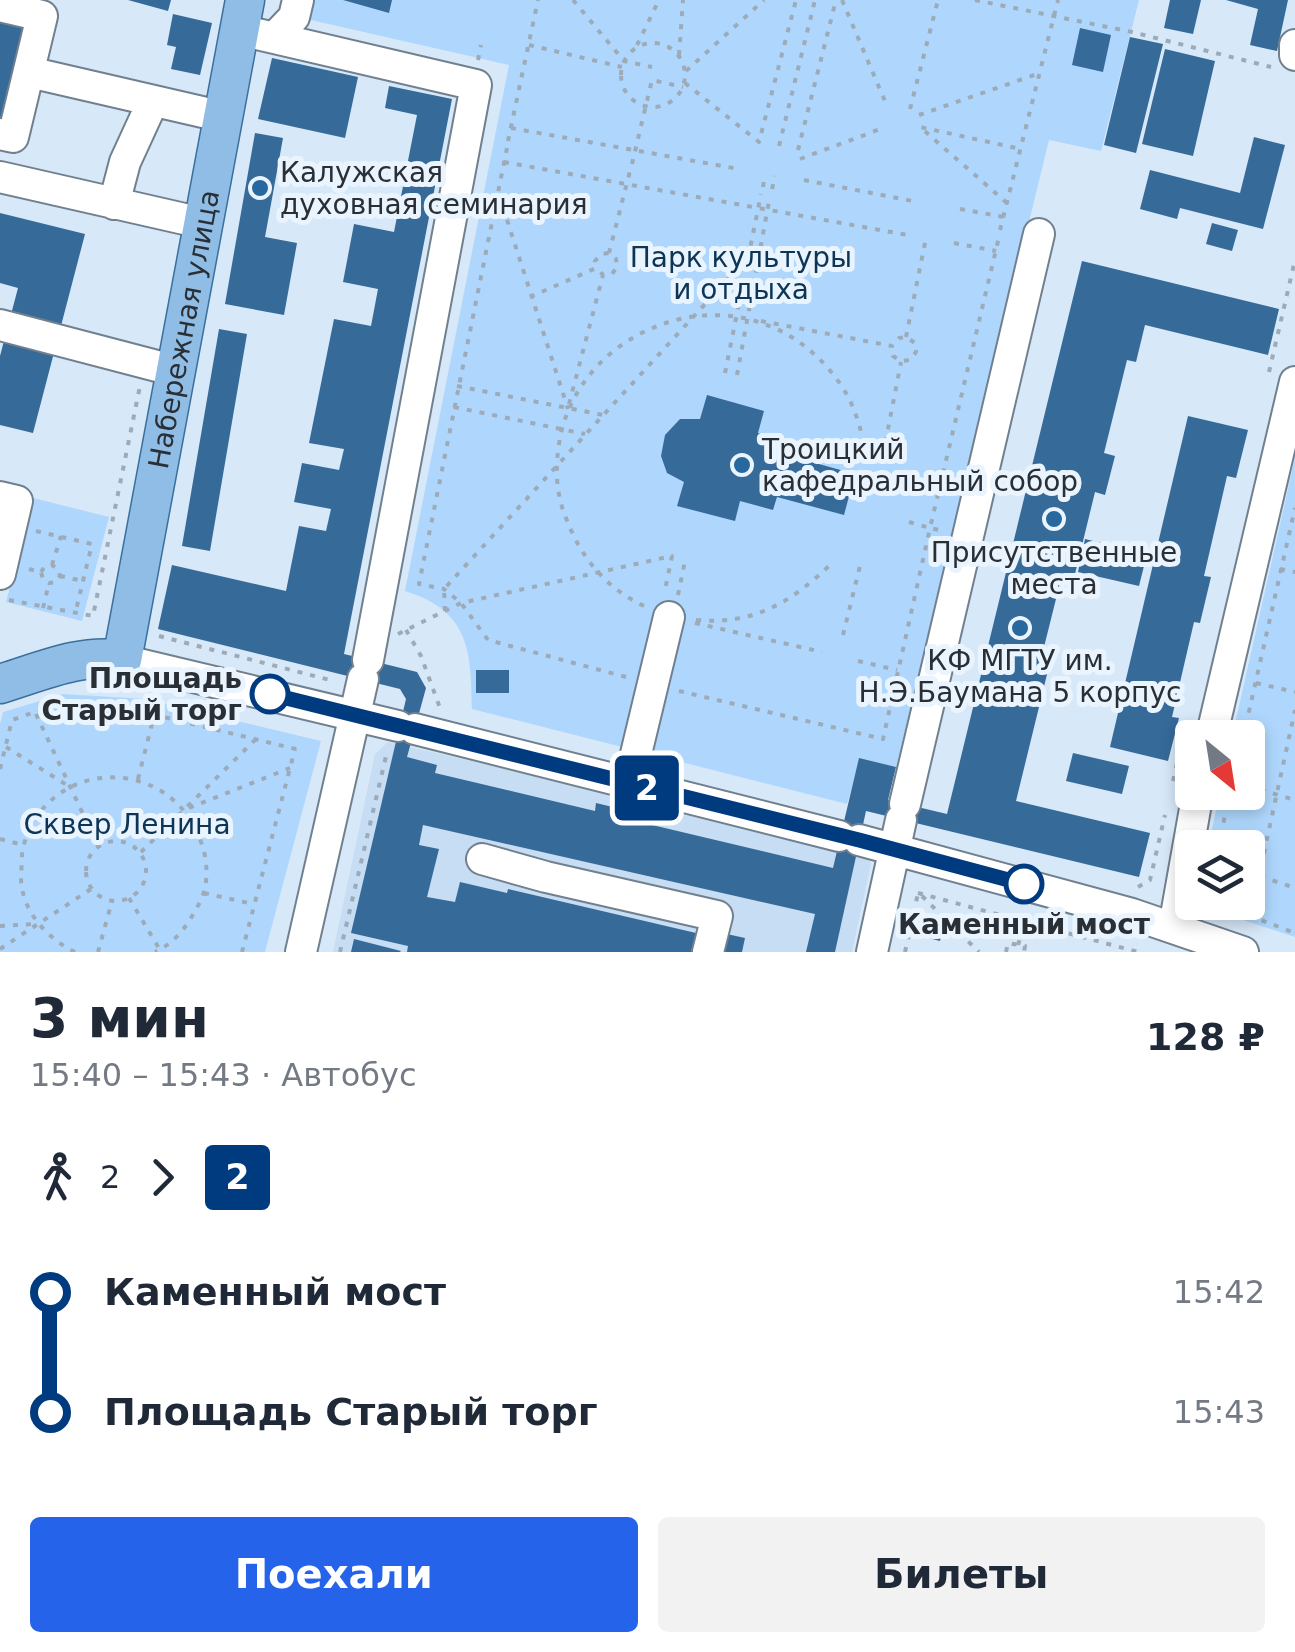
<!DOCTYPE html>
<html lang="ru">
<meta charset="utf-8">
<style>
body{margin:0;font-family:"DejaVu Sans",sans-serif;background:#f2f2f3;color:#1f2937;height:100vh;display:flex;flex-direction:column;font-size:38px;white-space:nowrap}
*{box-sizing:border-box;margin:0}
p{font-size:32px;color:#747a83}
.icon{flex:none;width:55px;height:55px;fill:none;stroke:currentColor;stroke-width:2;stroke-linecap:round;stroke-linejoin:round}
.map{position:relative;height:952px;overflow:hidden}
.side{display:flex;flex-direction:column;background:#fff;flex:1}
.side>*{flex:none}
.badge{padding:0 20px;border-radius:8px;font-size:35px;line-height:65px}
.needle{width:65px;rotate:150deg}
.controls{position:absolute;left:1175px;top:720px;display:grid;gap:20px}
.controls a{display:grid;place-items:center;width:90px;height:90px;border-radius:10px;background:#fff;box-shadow:0 5px 15px #0003;font-size:50px}
.map>.badge{position:absolute;translate:-50% -50%;box-shadow:0 0 0 5px #fff}
.legs{display:flex;align-items:center;gap:15px;height:110px;padding:0 30px;font-size:32px}
.legs p{margin-inline-start:auto}
.overview{display:flex;align-items:center;justify-content:space-between;height:170px;padding:0 30px}
h1{font-size:55px;font-weight:700;line-height:75px}
.button{display:flex;gap:20px;margin-top:auto;padding:20px 30px}
.button a{flex:1;height:115px;border-radius:10px;background:#2563eb;color:#fff;font-size:40px;font-weight:700;line-height:115px;text-align:center}
.button a+a{background:#f2f2f3;color:#1f2937}
ul{padding:0 30px;list-style:none}
li{display:flex;align-items:center;gap:35px;height:120px;font-size:38px}
li i{display:grid;place-items:center;width:15px;height:100%;margin:0 12px;background:currentColor}
li i::after{content:'';width:25px;height:25px;margin:-12px;border:8px solid;border-radius:50%;background:#fff}
li p{margin-inline-start:auto}
li:first-child i{background:linear-gradient(#0000 50%,currentColor 0)}
li:last-child i{background:linear-gradient(currentColor 50%,#0000 0)}
.map>svg:first-child{display:block}
.built{fill:#c6ddf3}
.green{fill:#afd7fd}
.building{fill:#366a99}
.lines{fill:none;stroke-linecap:round;stroke-linejoin:round}
.minor-casing{stroke:#71808f;stroke-width:34}
.major-casing{stroke:#3b6f9c;stroke-width:41}
.path{stroke:#9daab7;stroke-width:4;stroke-dasharray:5 8;stroke-linecap:butt}
.minor{stroke:#fff;stroke-width:30}
.major{stroke:#8fbde5;stroke-width:38}
.line-1-casing{stroke:#fff;stroke-width:22}
.line-1{stroke:#003b80;stroke-width:15}
.poi-dot{fill:#28689f;stroke:#eaf4fe;stroke-width:4}
.stop-1-dot{fill:#fff;stroke:#003b80;stroke-width:5}
.labels{text-anchor:middle;stroke-width:10;stroke-linejoin:round;paint-order:stroke}
.poi-label{font-size:28px;fill:#292f35;stroke:#eaf4fe;text-anchor:start}
.park-label{font-size:28px;fill:#0c3556;stroke:#eaf4fe}
.street-label{font-size:28px;fill:#292f35;stroke:#eaf4fe}
.stop-label{font-size:28px;font-weight:bold;fill:#292f35;stroke:#eaf4fe;text-anchor:end}
</style>
<div class="map">
<svg width="1295" height="952" viewBox="0 0 1295 952">
<rect width="100%" height="100%" fill="#d7e8f8"/>
<path class="built" d="M388 742 860 851 868 855 871 864 852 952H333L375 754Z"/>
<path class="green" d="M283 0H1139L1101 151 1049 140 896 767 860 759 847 804 472 709C471 649 469 611 405 591L509 65 280 13Z
M1295 458V937L1243 920 1224 903 1248 902V848L1208 847 1220 793 1248 792V738L1232 737Z
M33 498 109 517 82 621 6 602Z
M63 694 146 699 321 741 265 952H0V724L3 712Z"/>
<path class="building" d="M128 0H171L168 11Z
M343 0H392L389 13Z
M1170 0H1201L1193 34 1164 28Z
M1226 0H1288L1277 51 1250 45 1258 9Z
M173 14 212 23 200 75 171 69 176 47 167 45Z
M0 19 25 25 1 121H0Z
M1080 28 1111 35 1103 72 1072 65Z
M1130 37 1163 44 1136 153 1104 145Z
M1165 49 1215 61 1193 156 1142 144Z
M272 58 358 77 345 138 258 119Z
M389 86 452 99 344 654 417 672 426 688 407 757 437 765 435 773 595 811 596 803 650 816 648 824 833 868 859 758 896 767 888 800 947 814 1082 261 1279 309 1268 355 1145 325 1136 362 1127 360 1104 453 1115 456 1105 495 1095 492 1074 578 1062 575 1042 655 1051 658 1016 801 1150 833 1139 877 866 811 835 952H806L815 914 423 825 419 845 439 849 427 897 455 902 460 882 507 893 508 889 696 933 691 952H407L408 946 351 933 406 699 400 689 158 629 172 565 286 591 299 526 326 531 331 509 294 502 302 463 339 470 344 449 309 443 334 319 371 326 378 289 343 282 354 224 394 232 417 115 385 108Z
M255 133 283 138 265 237 297 243 284 315 225 304Z
M1254 137 1285 145 1263 229 1180 208 1177 219 1140 209 1150 170 1240 193Z
M0 213 85 234 33 433 0 425V356L18 288 0 283Z
M1212 223 1238 230 1232 251 1206 244Z
M219 329 247 334 210 551 182 546Z
M707 395 764 411 758 433 794 443 790 456 855 474 844 515 777 497 773 510 740 501 735 521 677 506 684 482 667 473 661 456 665 435 680 419H700Z
M1188 416 1248 430 1236 478 1227 476 1204 576 1211 577 1200 623 1194 622 1172 717 1179 718 1168 761 1110 747Z
M1085 539 1147 554 1139 586 1078 572Z
M476 670H509V693H476Z
M1073 753 1129 766 1122 794 1066 781Z
M917 918 944 924 940 941 913 934Z
M722 933 745 938 742 952H717Z
M354 939 401 951 400 952H351Z"/>
<g class="lines">
<g class="minor-casing">
<path id="minor" d="M0 6 42 16 13 137 0 134
M240 30 476 85 368 660
M274 38 294 17 298 0
M1295 45V55
M29 72 224 117
M0 177 202 223
M114 204 125 162 153 101
M0 325 176 371
M0 497 17 501 0 574
M122 660 398 726
M415 729 839 836
M1211 738 1295 382
M629 783 669 617
M905 804 1039 234
M859 840 1132 914 1243 952
M482 859 546 877 717 916 708 952
M1174 927 1198 792
M301 952 363 679
M872 952 901 820"/>
</g>
<g class="major-casing">
<g id="major">
<path id="s1" d="M0 684C40 672 81 653 122 660L245 0"/>
</g>
</g>
<path class="path" d="M573 0 624 61 652 67
M842 0 887 106
M975 0 1132 32 1271 67
M621 75a32 32 0 1 1 64 0a32 32 0 1 1-64 0Z
M529 45 622 67
M637 45 659 0
M679 55 683 0
M478 60 481 45
M686 71 764 0
M685 83 759 142 796 0
M910 109 938 0
M919 115 1040 73
M511 128 739 169
M508 141 538 0
M779 146 815 0
M507 148 419 584 444 589 461 603 488 640 626 677
M798 150 836 0
M800 159 883 128
M504 162 913 236
M632 164 652 80 683 87
M804 180 918 202
M763 187 765 174
M772 189 775 176
M499 195 568 409
M1007 203 920 127 1021 149
M960 209 1004 217
M1000 230 1058 0
M954 243 996 251
M609 253 630 171
M530 297 596 268 595 261 601 254 609 253 616 259 617 267 612 274 603 275 596 268
M761 321 892 346 899 338 906 337 915 343 916 352 910 360 901 361 893 356 892 346
M906 337 926 238
M1269 372 1295 260
M725 373 761 194
M737 375 770 196
M457 386 603 415
M569 404 603 275
M454 407 585 434
M883 455 901 362
M909 522 930 528 999 237
M36 531 92 544 75 614
M52 565 61 536
M29 569 41 572 43 579 49 583 56 582 60 576 58 569 52 565 45 566 41 572
M1280 569 1295 572
M60 576 83 581
M678 595 685 561
M9 600 93 616 140 386
M644 606C606 588 581 558 566 518 556 494 555 469 559 444 564 407 586 372 616 349 690 294 787 306 841 385 854 404 860 426 865 448
M43 608 49 583
M445 611 444 589 750 255
M696 620C755 625 792 602 833 562
M695 623 822 652
M406 630 421 656 440 708
M398 634 461 603 672 556 665 590
M843 635 860 566
M159 636 334 681
M858 661 897 670
M1256 683 1295 692
M679 691 883 739 930 528 944 531
M36 714 98 846
M1243 738 1295 508
M6 747 70 787
M0 769 12 720 61 703 110 704 304 751
M138 779 154 716
M1173 781 1183 737
M1248 786 1295 800
M189 808 290 768
M0 839 23 845
M86 871a30 30 0 1 1 60 0a30 30 0 1 1-60 0Z
M1218 848 1230 792
M141 852 255 740
M1248 872 1295 888
M1138 887 1150 880 1165 815
M204 893 253 904
M918 893 1138 952
M922 896 979 952
M129 898 160 950
M1213 902 1295 933
M1250 917 1295 710
M0 926 33 924
M1018 945 1025 922
M0 949 91 889
M75 952C46 938 20 909 21 875 22 865 21 853 24 844 51 755 172 756 201 842 208 860 209 884 200 902 189 923 177 942 155 952
M98 952 112 901
M242 952 295 749
M340 952 387 752
M905 952 918 893
M1006 952 1008 943 1025 946 1024 952"/>
<use href="#minor" class="minor"/>
<use href="#major" class="major"/>
</g>
<g class="lines">
<g class="line-1-casing">
<path id="line-1" d="M270 694 859 840 1024 884"/>
</g>
<use href="#line-1" class="line-1"/>
</g>
<g class="poi-dot">
<circle cx="260" cy="188" r="10"/>
<circle cx="742" cy="465" r="10"/>
<circle cx="1054" cy="519" r="10"/>
<circle cx="1020" cy="628" r="10"/>
</g>
<g class="stop-1-dot">
<circle cx="270" cy="694" r="18"/>
<circle cx="1024" cy="884" r="18"/>
</g>
<g class="labels">
<g class="poi-label">
<text x="280" y="182">Калужская<tspan x="280" dy="32">духовная семинария</tspan></text>
<text x="762" y="459">Троицкий<tspan x="762" dy="32">кафедральный собор</tspan></text>
<text x="1054" y="562" text-anchor="middle">Присутственные<tspan x="1054" dy="32">места</tspan></text>
<text x="1020" y="670" text-anchor="middle">КФ МГТУ им.<tspan x="1020" dy="32">Н.Э.Баумана 5 корпус</tspan></text>
</g>
<g class="park-label">
<text x="741" y="267">Парк культуры<tspan x="741" dy="32">и отдыха</tspan></text>
<text x="127" y="834">Сквер Ленина</text>
</g>
<g class="street-label">
<text dy="10" stroke="none"><textPath href="#s1" startOffset="462">Набережная улица</textPath></text>
</g>
<g class="stop-label">
<text x="242" y="688">Площадь<tspan x="242" dy="32">Старый торг</tspan></text>
<text x="1024" y="934" text-anchor="middle">Каменный мост</text>
</g>
</g>
</svg>
<div class="controls">
<a><svg class="needle" viewBox="-14 -14 28 28"><path d="M0-13l5 13h-10z" fill="#e53935"/><path d="M0 13l5-13h-10z" fill="#747a83"/></svg></a>
<a><svg class="icon" aria-label="layers" viewBox="0 0 24 24"><path d="M12 4l9 5-9 5-9-5zM3 14l9 5 9-5"/></svg></a>
</div>
<b class="badge" style="left:647px;top:788px;background:#003b80;color:#fff">2</b>
</div>
<section class="side">
<div class="overview"><div><h1>3 мин</h1><p>15:40 – 15:43 · Автобус</p></div><b>128 ₽</b></div>
<div class="legs"><svg class="icon" aria-label="walk" viewBox="0 0 24 24"><circle cx="13" cy="4" r="2"/><path d="M13 8l-2 6 4 7M11 14l-3 7M7 12l3-4h3l4 4"/></svg>2<svg class="icon" aria-label="forward" viewBox="0 0 24 24"><path d="M9 5l7 7-7 7"/></svg><b class="badge" style="background:#003b80;color:#fff">2</b></div>
<ul>
<li><i style="color:#003b80"></i><b>Каменный мост</b><p>15:42</p></li>
<li><i style="color:#003b80"></i><b>Площадь Старый торг</b><p>15:43</p></li>
</ul>
<div class="button"><a>Поехали</a><a>Билеты</a></div>
</section>
